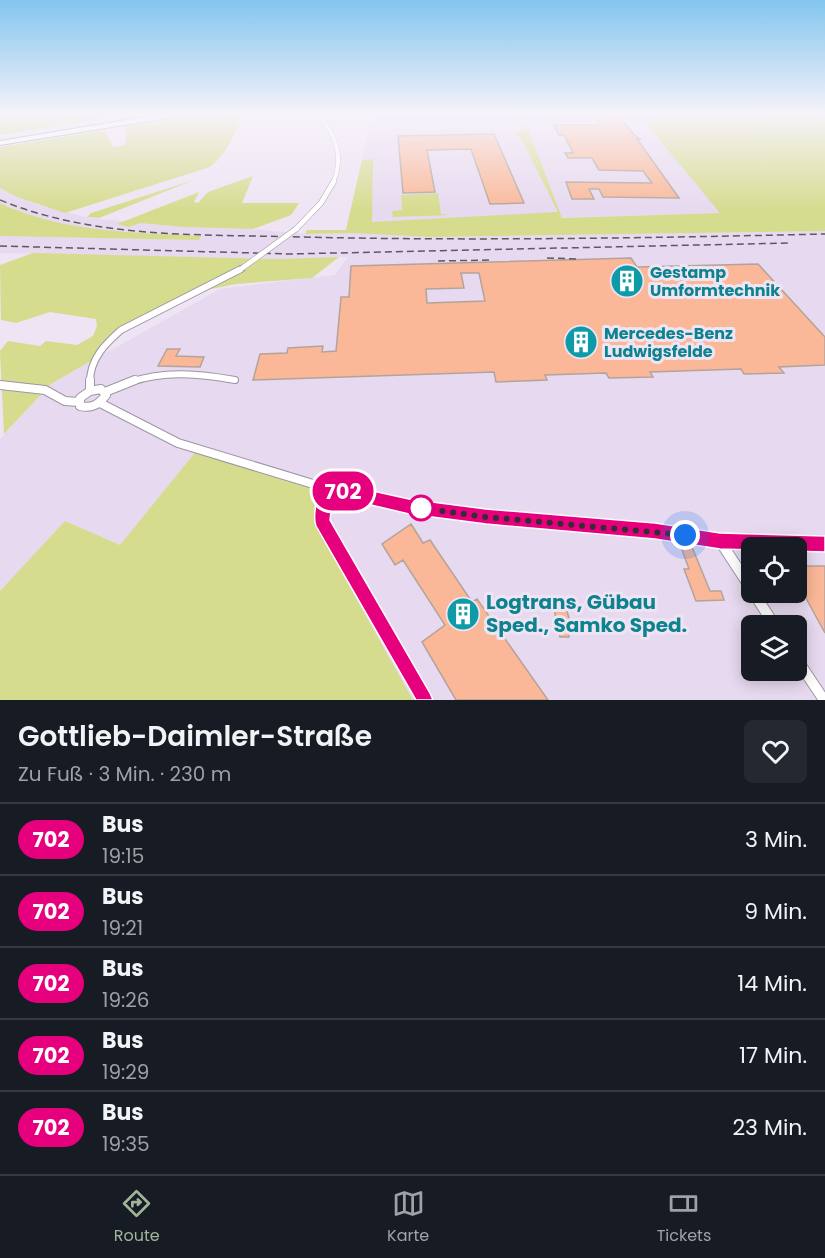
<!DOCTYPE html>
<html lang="de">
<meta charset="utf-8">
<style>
body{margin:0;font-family:Poppins,sans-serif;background:#242831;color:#f1f3f6;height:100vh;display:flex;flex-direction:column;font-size:22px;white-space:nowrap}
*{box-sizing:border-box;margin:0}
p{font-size:20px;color:#9ea1a6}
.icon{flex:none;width:33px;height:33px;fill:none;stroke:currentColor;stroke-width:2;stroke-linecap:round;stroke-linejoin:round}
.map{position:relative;height:700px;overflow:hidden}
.drawer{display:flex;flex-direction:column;background:#171b24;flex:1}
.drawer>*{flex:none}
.badge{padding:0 12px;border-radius:20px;font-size:21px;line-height:39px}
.controls{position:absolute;left:741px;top:537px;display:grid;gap:12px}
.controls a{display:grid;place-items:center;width:66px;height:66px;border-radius:9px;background:#171b24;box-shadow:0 3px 15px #0003;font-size:30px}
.you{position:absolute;width:30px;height:30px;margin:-15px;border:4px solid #fff;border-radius:50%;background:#1a73e8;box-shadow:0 0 0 9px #1a73e833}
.map>.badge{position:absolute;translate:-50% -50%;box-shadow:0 0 0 3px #fff}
.round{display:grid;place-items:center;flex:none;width:63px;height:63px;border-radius:9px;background:#242831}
.headline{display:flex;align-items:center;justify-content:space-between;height:102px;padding:0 18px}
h1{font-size:28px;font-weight:600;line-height:45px}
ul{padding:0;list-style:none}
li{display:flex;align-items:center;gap:18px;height:72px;padding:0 18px;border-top:2px solid #363941}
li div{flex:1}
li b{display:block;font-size:22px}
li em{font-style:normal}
li .badge{min-width:66px;font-weight:700;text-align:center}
.tab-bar{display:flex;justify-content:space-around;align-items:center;height:84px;border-top:2px solid #363941;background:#171b24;font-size:16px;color:#9ea1a6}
.tab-bar a{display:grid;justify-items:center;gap:3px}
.tab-bar .current{color:#9fb498}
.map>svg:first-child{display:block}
.built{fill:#e7d9ef;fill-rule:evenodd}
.green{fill:#d5dc8e}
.building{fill:#fab898;stroke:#b4a39b;stroke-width:1.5;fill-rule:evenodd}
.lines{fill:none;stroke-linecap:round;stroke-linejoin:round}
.street-far4-casing{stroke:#9e95a3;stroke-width:4.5}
.street-far3-casing{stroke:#9e95a3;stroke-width:6}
.street-far2-casing{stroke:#9e95a3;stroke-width:8}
.street-far1-casing{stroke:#9e95a3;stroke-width:10}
.street-casing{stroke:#9e95a3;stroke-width:12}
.highway-casing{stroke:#9e95a3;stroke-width:2}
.street-far4{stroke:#fff;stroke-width:4}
.street-far3{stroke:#fff;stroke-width:5}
.street-far2{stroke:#fff;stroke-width:6}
.street-far1{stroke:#fff;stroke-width:8}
.street{stroke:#fff;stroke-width:10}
.highway{fill:#fff;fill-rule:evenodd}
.rail{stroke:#5e5860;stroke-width:1.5;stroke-dasharray:7 4;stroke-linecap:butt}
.street-bridge-casing{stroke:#9e95a3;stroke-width:6;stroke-linecap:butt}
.street-bridge{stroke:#fff;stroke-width:5}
.line{fill:#e6007e;stroke:#fff;stroke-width:1.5}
.walk{stroke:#322e34;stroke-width:6;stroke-dasharray:0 10.8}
.stop-dot{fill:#fff;stroke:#e6007e;stroke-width:3}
.labels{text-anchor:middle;stroke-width:6;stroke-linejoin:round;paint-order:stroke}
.culture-label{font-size:16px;font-weight:bold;fill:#0d838f;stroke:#eee4f3;text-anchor:start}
.near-culture-label{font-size:20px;font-weight:bold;fill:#0d838f;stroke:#eee4f3;text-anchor:start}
</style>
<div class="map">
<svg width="825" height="700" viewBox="0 0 825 700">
<rect width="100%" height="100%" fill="#eee4f3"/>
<path class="built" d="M326 113H825L821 210 513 219 346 230 370 124 374 123 375 117 332 121Z
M0 188 38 205 89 218 183 227 251 229 305 234 350 233 430 237 825 231V700H413L315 525 120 545 65 522 0 591V439L51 384 220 289 335 275 348 257 279 259 0 253V236L199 240 201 237 99 230 46 221 0 203ZM752 548H796V592H752ZM752 626H796V670H752Z"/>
<path class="green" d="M0 113H138L0 135Z
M207 113H243C236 132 227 154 210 167L65 213 17 197 0 188V147L105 130 113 147 125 145 127 126Z
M521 113H522L562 218 720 213 647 125 659 113H825V231L430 237 350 233 305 234 307 230H346L362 160 373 159 372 222 558 212 520 136H512L526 128Z
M253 176 242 203H299L291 215 253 229 183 227 140 223 129 227 117 224 199 192 194 202 198 203 208 192Z
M194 180 99 218 87 217 91 213Z
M438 193 441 214 450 215 393 217 392 211 402 210 401 195Z
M0 203C63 233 133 232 201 236L199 240 0 236Z
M33 253 279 259 339 257 312 278 236 284 191 293 143 315 110 337 91 361 51 384 4 434 0 351 8 341 40 346 46 341 77 345 93 336 97 326 96 319 50 312 16 323 1 320 0 265Z
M198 449 323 487 315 525 413 700H0V591L65 521 120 545Z"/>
<path class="building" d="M620 117 634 135 640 139H637L679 198 603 197 599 189H589L594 199H572L566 182 652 183 643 171 599 170 592 158H568L565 153H573L564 135H559L554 125H601L596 118Z
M494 134 524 203 490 204 471 149 427 150 435 192 403 193 398 136Z
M631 258 637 267 758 264 825 337V365L779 367 784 373 744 374 741 369 650 372 653 377 609 378 606 373 545 375 547 380 496 382 494 372 253 380 260 354 287 353 288 348 323 346 322 352 336 351 341 297H349L351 266ZM461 273H479L485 301 427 303 426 289 464 288Z
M167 349H180L176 356 204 357 200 367 158 366Z
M411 524 423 543 430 540 472 602 477 599 548 700H456L422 642 445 625 403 560 395 565 382 544Z
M681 547H692L710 591H721L724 600 696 601 684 569H689Z
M796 566H825V633L796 580Z
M561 599 563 611H567L572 629H568L569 637H560L552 600Z"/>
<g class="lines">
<g class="street-far4-casing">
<path id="street-far4" d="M318 113C335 135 345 156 333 183
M324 119 373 113"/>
</g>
<g class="street-far3-casing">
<path id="street-far3" d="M296 229 321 203 334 181
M238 271 241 269"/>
</g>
<g class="street-far2-casing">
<path id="street-far2" d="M90 382C90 359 105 344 121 330L241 269
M131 382C165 370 200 374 235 380"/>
</g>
<g class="street-far1-casing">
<path id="street-far1" d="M90 380V391
M0 385 45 390 65 401 79 402
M101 389 106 395C99 404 92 409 80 406V398L90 391Z
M105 392 135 380
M100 403 178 443 323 487 396 504 486 517 552 523
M323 523 326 495 323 487"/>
</g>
<g class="street-casing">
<path id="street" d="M322 521 423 700
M534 521 655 531 720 541 825 544
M720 541 752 590
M753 592 775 626
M796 658 824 700"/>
</g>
<g class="highway-casing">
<path id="highway" d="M169 113H198L0 145V141Z"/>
</g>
<use href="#street-far4" class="street-far4"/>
<use href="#street-far3" class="street-far3"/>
<use href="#street-far2" class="street-far2"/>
<use href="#street-far1" class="street-far1"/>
<use href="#street" class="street"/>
<use href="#highway" class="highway"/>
<path class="rail" d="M0 200C95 239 198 234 299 237 474 241 650 238 825 234
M0 246 290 254 789 243
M547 258 580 259
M438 261 493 260"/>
<g class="street-bridge-casing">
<path id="street-bridge" d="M241 269 296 229"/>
</g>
<use href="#street-bridge" class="street-bridge"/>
</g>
<linearGradient id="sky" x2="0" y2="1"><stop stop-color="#82c5ee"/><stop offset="0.54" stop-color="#f7f3fa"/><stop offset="1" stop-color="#f7f3fa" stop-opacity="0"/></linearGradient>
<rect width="825" height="211" fill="url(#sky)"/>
<path class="line" d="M323 480 409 499 486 509 655 523 720 533 825 536V552L720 549 655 539 486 524 409 514 333 496 330 520 430 693 433 700H416L316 526C311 514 320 500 315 487L318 482Z"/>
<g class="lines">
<path class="walk" d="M421 508 486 517 685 535"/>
</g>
<defs>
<g id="building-disc" transform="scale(1.725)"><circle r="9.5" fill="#0f9aa8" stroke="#eee4f3"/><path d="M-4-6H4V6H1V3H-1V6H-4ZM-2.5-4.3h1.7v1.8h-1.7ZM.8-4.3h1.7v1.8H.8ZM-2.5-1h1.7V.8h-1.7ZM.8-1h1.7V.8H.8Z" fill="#fff"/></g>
</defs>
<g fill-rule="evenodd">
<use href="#building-disc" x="627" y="281"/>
<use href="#building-disc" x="581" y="342"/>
<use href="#building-disc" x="463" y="614"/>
</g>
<circle class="stop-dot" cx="421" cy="508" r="12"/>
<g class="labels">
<g class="culture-label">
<text x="650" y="278">Gestamp<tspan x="650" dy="18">Umformtechnik</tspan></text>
<text x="604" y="339">Mercedes-Benz<tspan x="604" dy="18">Ludwigsfelde</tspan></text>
</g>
<g class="near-culture-label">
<text x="486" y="609">Logtrans, Gübau<tspan x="486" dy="23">Sped., Samko Sped.</tspan></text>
</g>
</g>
</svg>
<div class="controls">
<a><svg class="icon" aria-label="locate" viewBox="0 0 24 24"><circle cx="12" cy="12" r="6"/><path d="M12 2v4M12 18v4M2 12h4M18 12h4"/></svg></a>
<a><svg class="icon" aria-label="layers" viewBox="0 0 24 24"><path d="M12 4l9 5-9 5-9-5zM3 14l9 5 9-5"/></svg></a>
</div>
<div class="you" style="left:685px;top:535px"></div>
<b class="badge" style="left:343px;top:491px;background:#e6007e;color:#fff">702</b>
</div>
<section class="drawer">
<div class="headline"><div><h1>Gottlieb-Daimler-Straße</h1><p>Zu Fuß · 3 Min. · 230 m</p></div><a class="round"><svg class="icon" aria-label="heart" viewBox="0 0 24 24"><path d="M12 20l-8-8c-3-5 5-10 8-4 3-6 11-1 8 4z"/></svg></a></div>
<ul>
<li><span class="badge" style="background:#e6007e;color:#fff">702</span><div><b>Bus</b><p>19:15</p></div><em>3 Min.</em></li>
<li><span class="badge" style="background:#e6007e;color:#fff">702</span><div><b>Bus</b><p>19:21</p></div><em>9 Min.</em></li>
<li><span class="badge" style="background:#e6007e;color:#fff">702</span><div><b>Bus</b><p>19:26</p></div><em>14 Min.</em></li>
<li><span class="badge" style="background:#e6007e;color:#fff">702</span><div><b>Bus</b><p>19:29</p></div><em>17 Min.</em></li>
<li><span class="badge" style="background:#e6007e;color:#fff">702</span><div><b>Bus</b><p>19:35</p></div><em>23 Min.</em></li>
</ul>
</section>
<nav class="tab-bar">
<a class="current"><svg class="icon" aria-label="directions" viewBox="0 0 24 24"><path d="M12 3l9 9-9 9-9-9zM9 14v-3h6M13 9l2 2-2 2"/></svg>Route</a>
<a><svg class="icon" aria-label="map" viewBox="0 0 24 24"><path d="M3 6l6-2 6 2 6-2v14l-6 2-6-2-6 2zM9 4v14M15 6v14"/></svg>Karte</a>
<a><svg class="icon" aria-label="tickets" viewBox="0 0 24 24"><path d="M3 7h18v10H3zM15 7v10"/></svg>Tickets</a>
</nav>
